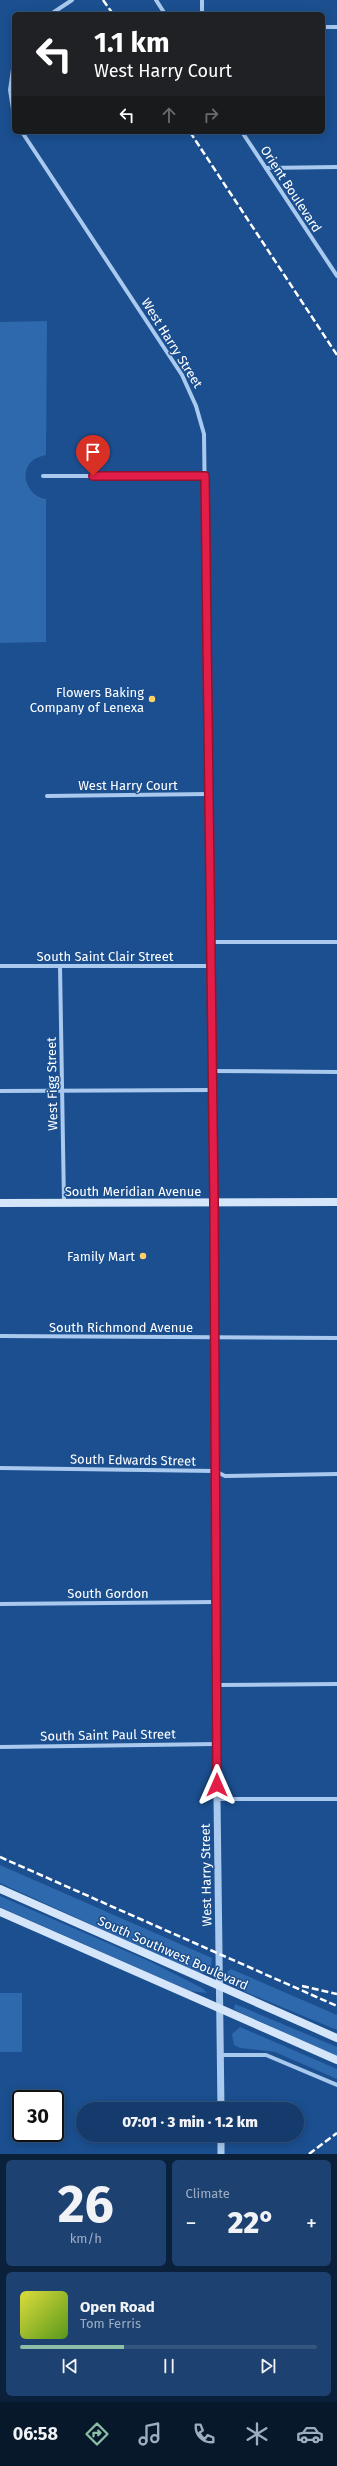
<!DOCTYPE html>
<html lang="en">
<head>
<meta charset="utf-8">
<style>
	:root { --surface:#143b6b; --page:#1d4271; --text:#f1f3f6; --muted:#9dadc1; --line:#33557e; --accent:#8abfa5 }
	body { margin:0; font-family:"Fira Sans",sans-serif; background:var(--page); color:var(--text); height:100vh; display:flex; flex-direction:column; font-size:15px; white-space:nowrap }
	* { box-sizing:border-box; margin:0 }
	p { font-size:13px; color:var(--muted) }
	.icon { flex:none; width:22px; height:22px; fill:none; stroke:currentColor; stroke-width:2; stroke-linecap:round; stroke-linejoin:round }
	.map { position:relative; height:2154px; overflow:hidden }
	.details { display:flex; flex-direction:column; gap:6px; padding:6px; background:#0b203b; flex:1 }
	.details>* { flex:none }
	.hud { position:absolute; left:12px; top:12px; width:313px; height:122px; border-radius:6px; box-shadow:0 2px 10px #0003,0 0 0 1px var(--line); background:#202124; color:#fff; overflow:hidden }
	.speed { position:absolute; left:12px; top:2090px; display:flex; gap:8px; font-size:20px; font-weight:700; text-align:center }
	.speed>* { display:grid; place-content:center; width:52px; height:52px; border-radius:50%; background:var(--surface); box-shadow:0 2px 10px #0003,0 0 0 1px var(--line); line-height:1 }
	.speed .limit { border:2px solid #111; border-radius:6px; background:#fff; color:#111 }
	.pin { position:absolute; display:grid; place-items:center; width:34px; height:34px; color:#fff; margin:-41px -17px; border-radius:50% 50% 50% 0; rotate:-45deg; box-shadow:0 0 4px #0007 }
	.pin .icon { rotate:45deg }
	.me { position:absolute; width:44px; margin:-22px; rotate:0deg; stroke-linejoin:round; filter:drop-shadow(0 0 3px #0008) }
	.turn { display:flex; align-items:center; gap:14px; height:84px; padding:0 16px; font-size:18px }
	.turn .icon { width:52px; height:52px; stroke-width:2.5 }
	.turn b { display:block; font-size:28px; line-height:34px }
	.lanes { display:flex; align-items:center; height:38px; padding:0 16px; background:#0003; justify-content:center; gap:20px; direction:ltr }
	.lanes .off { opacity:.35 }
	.big { font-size:30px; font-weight:800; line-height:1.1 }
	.details .tile { flex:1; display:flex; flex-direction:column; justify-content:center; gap:6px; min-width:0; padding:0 14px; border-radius:6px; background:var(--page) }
	.details .dial { align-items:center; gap:0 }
	.dial b { font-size:52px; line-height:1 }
	.song { display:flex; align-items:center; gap:12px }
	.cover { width:48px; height:48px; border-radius:6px; background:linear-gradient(135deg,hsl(60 70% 55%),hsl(90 70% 35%)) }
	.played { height:4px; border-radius:2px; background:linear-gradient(90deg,var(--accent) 35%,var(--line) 35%) }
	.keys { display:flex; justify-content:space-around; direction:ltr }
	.heat { display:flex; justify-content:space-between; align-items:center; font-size:22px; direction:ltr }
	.details .tiles { flex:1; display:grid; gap:6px; grid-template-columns:1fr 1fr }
	.tile:last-child { grid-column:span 2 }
	.trip { position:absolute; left:76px; top:2102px; width:228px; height:40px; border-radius:20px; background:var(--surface); box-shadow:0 2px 10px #0003,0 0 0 1px var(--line); font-weight:800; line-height:40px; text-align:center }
	.menu { display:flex; height:64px; justify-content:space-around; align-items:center; background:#08182b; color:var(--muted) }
	.menu .icon { width:28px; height:28px }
	.menu .current { color:var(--accent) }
	.menu b { font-size:18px; color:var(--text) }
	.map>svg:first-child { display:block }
	.green { fill:#2e69ad }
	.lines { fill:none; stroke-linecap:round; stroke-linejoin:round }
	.minor { stroke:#a9c9ee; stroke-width:4 }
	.tertiary { stroke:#a9c9ee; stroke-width:7 }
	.secondary { stroke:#d6e6fa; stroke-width:8 }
	.rail { stroke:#fff; stroke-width:2.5; stroke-dasharray:7 3; stroke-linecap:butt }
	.route-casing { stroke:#92132f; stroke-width:10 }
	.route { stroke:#e11d48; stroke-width:7 }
	.poi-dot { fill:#ffd166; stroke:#1b4f8f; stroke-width:1.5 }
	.labels { text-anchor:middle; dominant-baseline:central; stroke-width:3; stroke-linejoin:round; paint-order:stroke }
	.street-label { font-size:13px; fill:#fff; stroke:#1b4f8f }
	.poi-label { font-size:13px; fill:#fff; stroke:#1b4f8f; text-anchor:end }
</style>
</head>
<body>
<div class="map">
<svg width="337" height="2154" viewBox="0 0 337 2154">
	<rect width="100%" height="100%" fill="#1b4f8f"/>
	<g class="green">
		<path d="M 47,321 L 46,455 C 42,456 35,458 32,461 C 18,474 29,497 46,499 L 46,642 L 0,643 L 0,322 Z"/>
		<polygon points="0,1865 212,1958 211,1969 203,1973 198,1973 0,1883"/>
		<polygon points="0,1896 151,1962 202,1988 207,1993 190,1991 0,1907"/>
		<path d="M 231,1969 L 337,2015 L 337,2030 L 241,1990 C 234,1985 227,1982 227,1972 Z"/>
		<rect x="0" y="1993" width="22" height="59"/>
		<polygon points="235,2004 337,2047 337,2056 239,2012 234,2009"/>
		<polygon points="240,2027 337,2069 337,2079 275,2052 240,2048 234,2045 232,2034"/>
	</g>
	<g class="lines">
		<g class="minor">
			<polyline points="156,0 165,14"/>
			<polyline points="51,14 72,0"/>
			<polyline points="202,14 202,0"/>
			<polyline points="323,27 337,27"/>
			<polyline points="14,62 10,90 14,116"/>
			<polyline points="22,132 182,375 196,406 204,434 214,1203 217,1799 337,1799"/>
			<polyline points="242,132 337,276"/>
			<polyline points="266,168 337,167"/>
			<polyline points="43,476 205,476"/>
			<polyline points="47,796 209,794"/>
			<polyline points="210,942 337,942"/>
			<polyline points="0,966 210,966"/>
			<polyline points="60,966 64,1203"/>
			<polyline points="212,1071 337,1072"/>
			<polyline points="0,1091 212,1090"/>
			<polyline points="0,1336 337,1338"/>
			<polyline points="0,1468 215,1471 225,1476 337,1474"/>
			<polyline points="0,1604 216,1602"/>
			<polyline points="217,1685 337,1684"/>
			<polyline points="0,1747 217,1744"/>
			<polyline points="221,2055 266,2055 337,2085"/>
		</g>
		<g class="tertiary">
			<polyline points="217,1799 221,2109"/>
			<polyline points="221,2135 221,2154"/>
		</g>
		<g class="secondary">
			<polyline points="0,1203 337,1202"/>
			<polyline points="0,1889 337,2038"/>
			<polyline points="0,1912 337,2060"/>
		</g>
		<g class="rail">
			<polyline points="103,0 113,14"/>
			<polyline points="190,132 337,355"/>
			<polyline points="0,1857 337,2006"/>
			<polyline points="302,1986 337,1994"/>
			<polyline points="309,2154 337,2133"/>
		</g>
	</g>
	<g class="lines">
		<g class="route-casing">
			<polyline id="route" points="93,476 205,476 214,1203 217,1785"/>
		</g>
		<use href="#route" class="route"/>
	</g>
	<g class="poi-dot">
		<circle cx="152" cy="699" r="4"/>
		<circle cx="143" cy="1256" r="4"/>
	</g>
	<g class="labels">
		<g class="street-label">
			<text transform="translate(291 189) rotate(57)">Orient Boulevard</text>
			<text transform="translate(172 343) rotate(58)">West Harry Street</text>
			<text x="128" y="785">West Harry Court</text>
			<text x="105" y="956">South Saint Clair Street</text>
			<text transform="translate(52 1084) rotate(-91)">West Figg Street</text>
			<text x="133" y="1191">South Meridian Avenue</text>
			<text x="121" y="1327">South Richmond Avenue</text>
			<text transform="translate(133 1460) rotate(1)">South Edwards Street</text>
			<text x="108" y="1593">South Gordon</text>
			<text transform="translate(108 1735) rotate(-1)">South Saint Paul Street</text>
			<text transform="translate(206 1875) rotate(-91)">West Harry Street</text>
			<text transform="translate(173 1953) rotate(24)">South Southwest Boulevard</text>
		</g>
		<g class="poi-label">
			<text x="144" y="692">Flowers Baking<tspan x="144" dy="15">Company of Lenexa</tspan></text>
			<text x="135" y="1256">Family Mart</text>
		</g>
	</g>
</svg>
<div class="speed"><div class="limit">30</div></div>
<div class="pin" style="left:93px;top:476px;background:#d93025"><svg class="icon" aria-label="arrive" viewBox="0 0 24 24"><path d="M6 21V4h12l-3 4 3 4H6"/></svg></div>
<svg class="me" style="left:217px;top:1785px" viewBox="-20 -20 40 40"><path d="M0-17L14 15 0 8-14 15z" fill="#e11d48" stroke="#fff" stroke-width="4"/></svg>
<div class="trip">07:01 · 3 min · 1.2 km</div>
<div class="hud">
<div class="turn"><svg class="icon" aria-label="left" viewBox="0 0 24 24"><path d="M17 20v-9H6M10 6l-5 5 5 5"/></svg><div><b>1.1 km</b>West Harry Court</div></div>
<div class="lanes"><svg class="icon" aria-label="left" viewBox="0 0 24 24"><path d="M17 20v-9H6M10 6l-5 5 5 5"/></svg><svg class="icon off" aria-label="ahead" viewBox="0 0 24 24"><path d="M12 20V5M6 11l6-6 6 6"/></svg><svg class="icon off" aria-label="right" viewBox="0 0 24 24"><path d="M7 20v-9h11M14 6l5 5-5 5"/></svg></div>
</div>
</div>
<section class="details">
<div class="tiles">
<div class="tile dial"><b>26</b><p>km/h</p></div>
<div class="tile"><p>Climate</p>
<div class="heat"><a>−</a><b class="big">22°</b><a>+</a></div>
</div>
<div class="tile">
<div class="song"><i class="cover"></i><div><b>Open Road</b><p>Tom Ferris</p></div></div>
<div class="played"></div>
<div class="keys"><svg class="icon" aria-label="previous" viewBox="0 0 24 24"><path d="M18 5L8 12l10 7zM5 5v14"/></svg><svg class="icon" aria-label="pause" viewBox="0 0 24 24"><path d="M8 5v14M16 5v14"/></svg><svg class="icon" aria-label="next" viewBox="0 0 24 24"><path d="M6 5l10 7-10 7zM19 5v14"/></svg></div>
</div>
</div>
</section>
<nav class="menu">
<b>06:58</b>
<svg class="icon current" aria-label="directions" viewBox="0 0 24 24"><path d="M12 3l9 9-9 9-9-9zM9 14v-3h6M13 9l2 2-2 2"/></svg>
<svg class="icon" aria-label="music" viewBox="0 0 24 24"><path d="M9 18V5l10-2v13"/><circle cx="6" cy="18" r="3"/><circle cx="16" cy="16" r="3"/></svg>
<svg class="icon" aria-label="phone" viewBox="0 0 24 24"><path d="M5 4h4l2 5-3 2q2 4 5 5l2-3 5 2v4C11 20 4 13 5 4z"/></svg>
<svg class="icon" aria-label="climate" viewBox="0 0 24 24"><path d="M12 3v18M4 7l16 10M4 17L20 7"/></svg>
<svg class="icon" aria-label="car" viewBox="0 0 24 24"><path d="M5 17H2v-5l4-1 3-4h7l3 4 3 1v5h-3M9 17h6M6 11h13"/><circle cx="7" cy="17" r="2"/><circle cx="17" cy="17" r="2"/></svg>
</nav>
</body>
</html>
